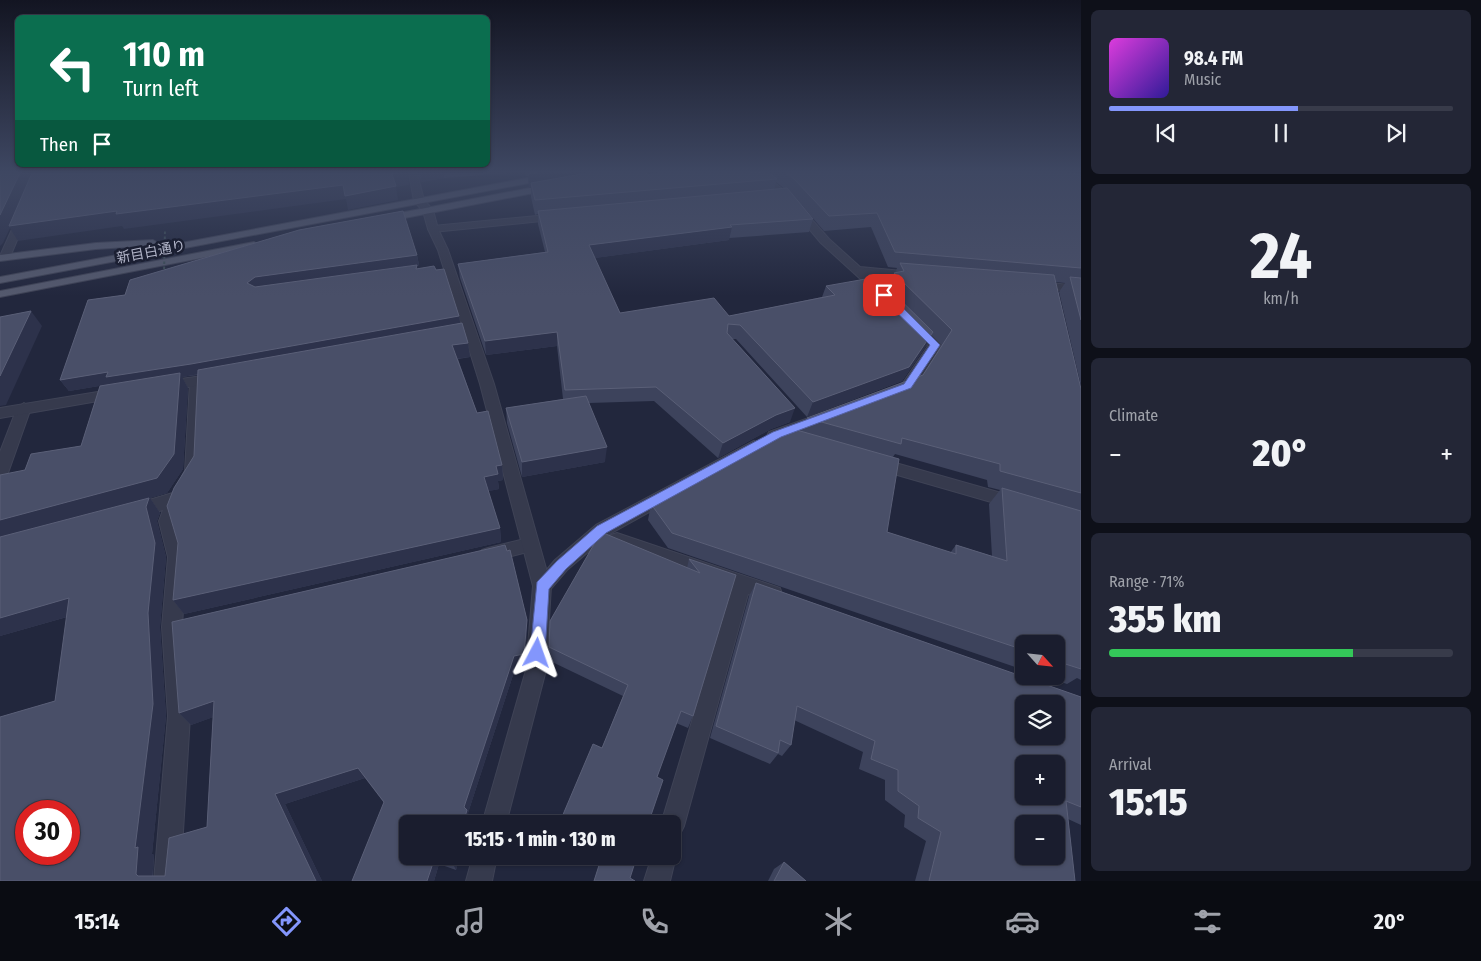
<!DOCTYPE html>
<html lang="en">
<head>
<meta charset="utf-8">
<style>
	:root { --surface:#1a1d2e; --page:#232636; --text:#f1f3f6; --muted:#9fa2aa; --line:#383b4a; --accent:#8396fc }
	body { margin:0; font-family:"Fira Sans Condensed","Noto Sans JP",sans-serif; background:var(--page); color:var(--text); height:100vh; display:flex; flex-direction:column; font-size:19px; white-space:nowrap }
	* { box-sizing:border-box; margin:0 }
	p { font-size:16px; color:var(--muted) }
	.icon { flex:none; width:28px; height:28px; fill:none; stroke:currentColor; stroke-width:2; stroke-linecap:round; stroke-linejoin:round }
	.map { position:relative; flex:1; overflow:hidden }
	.side { display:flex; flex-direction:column; gap:10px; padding:10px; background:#0e1019; width:400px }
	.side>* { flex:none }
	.banner { position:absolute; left:15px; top:15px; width:475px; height:152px; border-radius:8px; box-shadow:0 1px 4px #0004,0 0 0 1px var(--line); background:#0b6e4f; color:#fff; overflow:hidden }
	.needle { width:32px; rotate:117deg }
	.tools { position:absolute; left:1015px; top:635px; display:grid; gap:10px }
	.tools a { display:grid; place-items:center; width:50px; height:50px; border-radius:8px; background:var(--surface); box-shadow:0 1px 4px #0004,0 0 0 1px var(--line); font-size:25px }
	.speed { position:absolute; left:15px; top:800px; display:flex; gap:10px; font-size:25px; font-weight:700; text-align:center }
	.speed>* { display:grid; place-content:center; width:65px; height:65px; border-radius:50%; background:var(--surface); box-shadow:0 1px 4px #0004,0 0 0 1px var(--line); line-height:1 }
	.speed .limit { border:8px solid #d22; background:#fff; color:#111 }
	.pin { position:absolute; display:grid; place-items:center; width:42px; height:42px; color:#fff; margin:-21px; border-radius:10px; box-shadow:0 2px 8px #0006 }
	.me { position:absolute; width:55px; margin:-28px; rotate:4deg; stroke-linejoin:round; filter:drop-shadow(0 0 4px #0008) }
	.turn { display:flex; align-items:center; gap:18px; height:105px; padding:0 25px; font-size:22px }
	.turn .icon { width:65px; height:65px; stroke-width:2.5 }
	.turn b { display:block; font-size:35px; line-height:42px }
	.then { display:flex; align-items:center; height:48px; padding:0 25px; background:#0003; gap:10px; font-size:19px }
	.big { font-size:38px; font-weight:800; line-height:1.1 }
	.side .card { flex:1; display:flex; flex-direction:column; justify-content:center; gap:8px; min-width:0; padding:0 18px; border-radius:8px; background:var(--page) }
	.side .dial { align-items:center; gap:0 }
	.dial b { font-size:65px; line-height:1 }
	.song { display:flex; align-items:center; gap:15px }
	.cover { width:60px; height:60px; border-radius:8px; background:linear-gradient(135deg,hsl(300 70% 55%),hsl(250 70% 35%)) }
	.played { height:5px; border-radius:2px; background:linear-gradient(90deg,var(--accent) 55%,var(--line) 55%) }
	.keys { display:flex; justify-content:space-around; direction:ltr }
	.heat { display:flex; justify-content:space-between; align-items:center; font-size:28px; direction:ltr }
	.charge { height:8px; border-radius:4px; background:linear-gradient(90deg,#34c759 71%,var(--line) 0) }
	.trip { position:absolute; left:399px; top:815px; width:282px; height:50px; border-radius:8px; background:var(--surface); box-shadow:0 1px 4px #0004,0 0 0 1px var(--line); font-weight:800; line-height:50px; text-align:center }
	.dock { display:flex; height:80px; justify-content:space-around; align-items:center; background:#0a0c12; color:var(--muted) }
	.dock .icon { width:35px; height:35px }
	.dock .active { color:var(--accent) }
	.dock b { font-size:22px; color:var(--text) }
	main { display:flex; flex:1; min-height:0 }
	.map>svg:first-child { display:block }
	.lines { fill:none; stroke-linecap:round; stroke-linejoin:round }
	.service-casing { stroke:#3f4356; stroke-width:2 }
	.minor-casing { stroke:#3f4356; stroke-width:2 }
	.primary-casing { stroke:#3f4356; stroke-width:2 }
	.service { fill:#363a4d; fill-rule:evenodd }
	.minor { fill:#363a4d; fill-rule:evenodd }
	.primary { fill:#54596d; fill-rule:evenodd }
	.path-bridge { stroke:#3d4e56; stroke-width:2; stroke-dasharray:2.5 2.5; stroke-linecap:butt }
	.wall { fill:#3d435c; fill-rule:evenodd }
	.shaded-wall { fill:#2d324b }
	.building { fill:#494f68; stroke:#5a5f77; fill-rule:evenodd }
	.route { fill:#8396fc; stroke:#5562a4 }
	.labels { text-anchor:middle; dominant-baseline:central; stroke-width:5; stroke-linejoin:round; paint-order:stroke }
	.far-street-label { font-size:14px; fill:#b2b5c9; stroke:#1b1f32 }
</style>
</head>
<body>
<main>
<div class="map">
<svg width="1081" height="881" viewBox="0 0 1081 881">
	<rect width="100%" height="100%" fill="#22273d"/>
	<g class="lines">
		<g class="service-casing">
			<g id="service">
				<polygon points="752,173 761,173 789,194 829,239 860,267 913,272 919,275 913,278 868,274 887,292 885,294 877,294 821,243 783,198"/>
				<polygon points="558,214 561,215 561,219 433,232 428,229 433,226"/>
				<polygon points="1038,282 1081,286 1081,292 1034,287 1034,283"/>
				<path d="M 916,322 L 920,323 L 941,345 C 931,360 915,399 893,393 L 891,390 L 903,383 L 928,346 L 910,326 Z"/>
				<polygon points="197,377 204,381 201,471 196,480 190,482 184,480 182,476 185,471 190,381"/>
				<polygon points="24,403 31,408 8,473 6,477 0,479 0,452 17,408"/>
				<polygon points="823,413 828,414 830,418 828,422 774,441 769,440 767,436 769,432"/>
				<polygon points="754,441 759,443 762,447 759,451 608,535 567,570 548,592 542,594 536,592 533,586 555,560 596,525"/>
				<polygon points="878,458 1012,496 1018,497 1020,502 1018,507 1012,508 873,468 870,464 873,460"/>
				<polygon points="176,492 182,493 184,498 175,521 186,557 182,627 190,716 180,881 154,881 168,716 162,627 168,557 159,521 163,510 135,518 129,516 127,511 129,506"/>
				<polygon points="617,533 780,588 782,594 780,600 773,602 748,594 684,826 680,834 672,838 672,824 661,824 732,588 611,545 608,540 611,535"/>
				<polygon points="529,538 535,540 538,545 535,550 488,562 482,560 479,555 482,550 488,548"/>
				<polygon points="672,847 676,856 670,881 644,881 652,856 672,856"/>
			</g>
		</g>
		<g class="minor-casing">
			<g id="minor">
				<polygon points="409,173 417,173 424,200 433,210 438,229 448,250 494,384 551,586 546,670 506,824 482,824 526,670 533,586 480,384 438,250 428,229 423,211 414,201"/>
				<polygon points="19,214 27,216 10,257 9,259 1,259 0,256"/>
				<polygon points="217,374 222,375 224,378 222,381 166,391 159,386 166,381"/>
				<polygon points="116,389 121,391 123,394 121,397 0,418 0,408"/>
				<polygon points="473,856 497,856 492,881 466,881"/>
			</g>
		</g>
		<g class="primary-casing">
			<g id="primary">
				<polygon points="554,173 570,173 566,176 0,283 0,277"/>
				<polygon points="551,184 554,185 554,189 384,222 379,219 384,216"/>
				<polygon points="153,240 158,243 157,245 96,249 0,261 0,255 96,243"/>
				<polygon points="254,242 259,245 258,247 0,297 0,291"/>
			</g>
		</g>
		<use href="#service" class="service"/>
		<use href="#minor" class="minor"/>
		<use href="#primary" class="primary"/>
		<polyline class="path-bridge" points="164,274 165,230"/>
	</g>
	<g class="wall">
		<polygon points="418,173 509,173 444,178 421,182"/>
		<path d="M 525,173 L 646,173 L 648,175 L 659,173 L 1081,173 L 1081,386 L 1059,292 L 1065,283 L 1055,282 L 1081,389 L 1081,680 L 1077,678 L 1067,684 L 1043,676 L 1056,676 L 1056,644 L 1024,644 L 1024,670 L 668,548 L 648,520 L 651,504 L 734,460 L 737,453 L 801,431 L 807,418 L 923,375 L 942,345 L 932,335 L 926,346 L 902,381 L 807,417 L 736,339 L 732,339 L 790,422 L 771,429 L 718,458 L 654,401 L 589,403 L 605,462 L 522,477 L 507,423 L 506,408 L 563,399 L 557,346 L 486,355 L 460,278 L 458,264 L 545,252 L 538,224 L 538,214 L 535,215 L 531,197 L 531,188 L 529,188 L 528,176 L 526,176 ZM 776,182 L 785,189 L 774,190 ZM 800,203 L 824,231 L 871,227 L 888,267 L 897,268 L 895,273 L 894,273 L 887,287 L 826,286 L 822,297 L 729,316 L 620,313 L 594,258 L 729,240 L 729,238 L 809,232 L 813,219 ZM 895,454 L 987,480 L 988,487 L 1000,490 L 989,504 L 992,556 L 956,545 L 950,553 L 887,532 L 893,457 Z"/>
		<path d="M 403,211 L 417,255 L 419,265 L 417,266 L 417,269 L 434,266 L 436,270 L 444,269 L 459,316 L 460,324 L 462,323 L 468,343 L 470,357 L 458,359 L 477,413 L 488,411 L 502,465 L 503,480 L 498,481 L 499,489 L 488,491 L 500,528 L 501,542 L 184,614 L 173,600 L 178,543 L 167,506 L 174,488 L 194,456 L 198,375 L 182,377 L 188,388 L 183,469 L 167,493 L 150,498 L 160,513 L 157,521 L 166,557 L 160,627 L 166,716 L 152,854 L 154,855 L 153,876 L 165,876 L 169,838 L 207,827 L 213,717 L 191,725 L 179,713 L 172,622 L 505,545 L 507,551 L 510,550 L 527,620 L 527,633 L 524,667 L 515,669 L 468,813 L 470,819 L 469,824 L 408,824 L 408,856 L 460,856 L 456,870 L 439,864 L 434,881 L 352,881 L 384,803 L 365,778 L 285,804 L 322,881 L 0,881 L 0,717 L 55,701 L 67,617 L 0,636 L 0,475 L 25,470 L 31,454 L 81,446 L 100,386 L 111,384 L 69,391 L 60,380 L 88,300 L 125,295 L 130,280 L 299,230 ZM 26,811 L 69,811 L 69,854 L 26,854 Z"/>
		<polygon points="689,559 736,575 693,716 688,728 676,723 657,777 602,748 623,696 548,660 549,647 687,568"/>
		<polygon points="756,583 1081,697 1081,825 1068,819 1075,881 915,881 926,841 904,827 905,815 885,800 885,780 859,769 863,752 794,720 791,745 782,756 778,754 770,764 710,738 749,596"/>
		<polygon points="586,856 637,856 600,864"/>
		<polygon points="784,862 806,881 768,881 774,869"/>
	</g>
	<g class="shaded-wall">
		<polygon points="20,173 34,173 117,211 397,173 408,173 409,185 396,187 398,200 348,210 346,199 124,229 122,226 18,241 10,228 3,243 0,246 0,215"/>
		<polygon points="420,173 444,173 444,178 421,182"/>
		<polygon points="528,173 610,173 531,183 531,188 529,188"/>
		<polygon points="732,227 729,240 588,259 589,245"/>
		<polygon points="417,255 419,265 417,266 418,275 251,294 247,283 255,277"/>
		<polygon points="31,311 42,326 6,405 0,406 0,376"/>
		<polygon points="459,316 461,328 182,377 188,388 183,469 167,493 150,498 160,513 157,521 166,557 160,627 166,716 152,854 154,855 152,881 138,876 136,874 135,848 148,613 0,538 0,520 157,478 111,384 69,391 60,380"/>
		<polygon points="557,332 557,346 486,355 485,341"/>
		<polygon points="933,332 926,346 902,381 807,417 813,402"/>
		<polygon points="468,343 470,357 454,359 452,345"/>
		<polygon points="795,408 790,422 771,429 718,458 723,443 776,415"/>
		<polygon points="607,447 605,462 522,477 522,462"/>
		<polygon points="502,465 503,480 498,481 499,489 485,492 484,477 496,466"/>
		<polygon points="500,528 501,542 184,614 173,600"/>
		<polygon points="69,598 84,612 0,636 0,618"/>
		<polygon points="527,620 527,633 524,667 515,669 468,813 470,819 469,824 463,824 464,807 514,656"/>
		<polygon points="214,701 225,713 191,725 179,713"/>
		<polygon points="358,768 365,778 285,804 322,881 316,881 275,794"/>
		<polygon points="454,856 460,856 456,870 452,862"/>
		<polygon points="435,857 439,864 434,881 427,881"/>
	</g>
	<g class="building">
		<polygon points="0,173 20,173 0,215"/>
		<polygon points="32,173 397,173 392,174 396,186 345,196 343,185 116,214 117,211 9,226"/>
		<polygon points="528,173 538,173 528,174"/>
		<polygon points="587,173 646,173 648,175 659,173 770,173 777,179 535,200 531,183"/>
		<polygon points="786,173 1066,173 1081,174 1081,268 895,252 877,213 829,216 794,179"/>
		<polygon points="787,188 813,219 730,225 732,227 589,245 620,313 714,298 729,316 835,295 826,286 877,277 933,332 909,367 813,402 740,325 728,324 727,333 795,408 776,415 723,443 656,387 565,390 557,332 485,341 458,264 548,252 538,211"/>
		<polygon points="403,211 417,255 255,277 247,283 255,287 417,265 416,269 434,266 436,270 444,269 459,316 191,364 106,377 108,372 60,380 88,300 125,295 130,280 299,230"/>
		<polygon points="900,263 1054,275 1081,389 1081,493 1000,471 1000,464 902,438 901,444 807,418 923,375 952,330 894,273 904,271"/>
		<polygon points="1070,277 1081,278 1081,320"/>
		<polygon points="31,311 0,376 0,317"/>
		<polygon points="462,323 468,343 452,345 477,413 488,411 502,465 496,466 498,474 484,477 500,528 173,600 178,543 167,506 174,488 194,456 198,370"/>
		<polygon points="180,373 174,454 157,478 0,520 0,475 25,470 31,454 81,446 100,386"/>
		<polygon points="586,396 607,447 522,462 506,408"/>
		<polygon points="786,427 899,459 887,532 956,554 956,545 1007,561 1002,488 1081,511 1081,669 1056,661 1056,644 1024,644 1024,650 672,533 651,504 741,457 737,453"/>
		<path d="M 149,498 L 146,507 L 155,543 L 148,613 L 153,704 L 135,848 L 138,847 L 136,874 L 138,876 L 165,876 L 169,838 L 207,827 L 214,701 L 179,713 L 172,622 L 505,545 L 507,551 L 510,550 L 527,620 L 524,654 L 514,656 L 464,807 L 467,810 L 463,824 L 408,824 L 408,856 L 454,856 L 452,862 L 435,857 L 427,881 L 352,881 L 384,802 L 358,768 L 275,794 L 316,881 L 0,881 L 0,717 L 55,701 L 69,598 L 0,618 L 0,537 ZM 26,811 L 69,811 L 69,854 L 26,854 Z"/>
		<polygon points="601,532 700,573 689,559 736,575 693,716 681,711 657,777 663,780 648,824 559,824 593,744 602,748 628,685 549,647 550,621"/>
		<path d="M 756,583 L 1081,697 L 1081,807 L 1066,801 L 1075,881 L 929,881 L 941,832 L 918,818 L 919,806 L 898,791 L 898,770 L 871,759 L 875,741 L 797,706 L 791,745 L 780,740 L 778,753 L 716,726 ZM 1024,704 L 1056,704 L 1056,736 L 1024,736 ZM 1024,764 L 1056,764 L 1056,796 L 1024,796 ZM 1024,824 L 1056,824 L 1056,856 L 1024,856 Z"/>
		<polygon points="602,856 637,856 630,878 635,881 594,881"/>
		<polygon points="784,862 806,881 774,881"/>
	</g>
	<linearGradient id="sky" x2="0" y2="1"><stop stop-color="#131522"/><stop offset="0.58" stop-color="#3e4762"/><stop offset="1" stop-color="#3e4762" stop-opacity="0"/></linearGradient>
	<rect width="1081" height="296" fill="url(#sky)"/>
	<polygon class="route" points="881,293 888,293 940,345 911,388 781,437 606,533 566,569 549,589 545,653 543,658 537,660 532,658 530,653 537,582 557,561 597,526 773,432 904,384 930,345 881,297"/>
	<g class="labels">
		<g class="far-street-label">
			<text transform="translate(151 252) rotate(-11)">新目白通り</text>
		</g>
	</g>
</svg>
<div class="tools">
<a><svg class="needle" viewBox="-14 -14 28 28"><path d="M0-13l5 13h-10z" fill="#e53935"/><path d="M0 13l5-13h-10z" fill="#9fa2aa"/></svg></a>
<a><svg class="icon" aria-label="layers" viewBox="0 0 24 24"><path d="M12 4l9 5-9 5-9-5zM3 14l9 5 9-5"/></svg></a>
<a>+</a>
<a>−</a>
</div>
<div class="speed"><div class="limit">30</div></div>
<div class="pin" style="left:884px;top:295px;background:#d93025"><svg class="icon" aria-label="arrive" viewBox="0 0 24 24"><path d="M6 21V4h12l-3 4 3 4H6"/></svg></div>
<svg class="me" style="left:537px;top:653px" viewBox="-20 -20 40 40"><path d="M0-17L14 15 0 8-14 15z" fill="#8396fc" stroke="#fff" stroke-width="4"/></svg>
<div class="trip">15:15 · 1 min · 130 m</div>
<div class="banner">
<div class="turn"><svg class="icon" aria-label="left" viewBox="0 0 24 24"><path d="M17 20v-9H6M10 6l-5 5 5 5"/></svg><div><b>110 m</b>Turn left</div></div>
<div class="then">Then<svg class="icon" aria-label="arrive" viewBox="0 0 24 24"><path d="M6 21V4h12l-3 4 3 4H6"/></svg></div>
</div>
</div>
<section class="side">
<div class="card">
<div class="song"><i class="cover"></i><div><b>98.4 FM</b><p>Music</p></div></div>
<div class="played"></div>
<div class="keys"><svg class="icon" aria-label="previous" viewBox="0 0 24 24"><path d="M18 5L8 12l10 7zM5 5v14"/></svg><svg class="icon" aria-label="pause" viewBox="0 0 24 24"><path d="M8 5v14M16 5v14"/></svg><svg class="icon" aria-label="next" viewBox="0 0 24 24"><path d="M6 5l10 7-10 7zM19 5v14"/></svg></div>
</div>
<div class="card dial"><b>24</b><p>km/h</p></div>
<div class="card"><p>Climate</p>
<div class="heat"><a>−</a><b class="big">20°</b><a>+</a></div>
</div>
<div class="card"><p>Range · 71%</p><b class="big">355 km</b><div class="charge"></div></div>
<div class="card"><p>Arrival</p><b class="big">15:15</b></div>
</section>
</main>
<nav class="dock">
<b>15:14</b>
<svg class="icon active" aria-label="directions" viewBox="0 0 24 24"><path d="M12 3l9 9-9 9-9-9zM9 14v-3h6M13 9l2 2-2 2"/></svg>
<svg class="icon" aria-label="music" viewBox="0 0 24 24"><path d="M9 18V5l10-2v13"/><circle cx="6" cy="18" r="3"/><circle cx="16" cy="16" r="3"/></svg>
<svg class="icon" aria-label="phone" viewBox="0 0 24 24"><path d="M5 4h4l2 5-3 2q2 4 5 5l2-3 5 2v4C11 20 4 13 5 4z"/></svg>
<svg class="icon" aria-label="climate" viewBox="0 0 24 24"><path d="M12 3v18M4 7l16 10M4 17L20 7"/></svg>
<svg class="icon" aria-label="car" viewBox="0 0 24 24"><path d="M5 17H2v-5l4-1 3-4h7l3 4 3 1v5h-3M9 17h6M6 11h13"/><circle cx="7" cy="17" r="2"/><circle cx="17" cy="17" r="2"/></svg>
<svg class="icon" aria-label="filters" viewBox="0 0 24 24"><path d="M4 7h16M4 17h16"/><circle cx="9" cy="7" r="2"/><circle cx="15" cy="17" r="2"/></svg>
<b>20°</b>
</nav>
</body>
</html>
